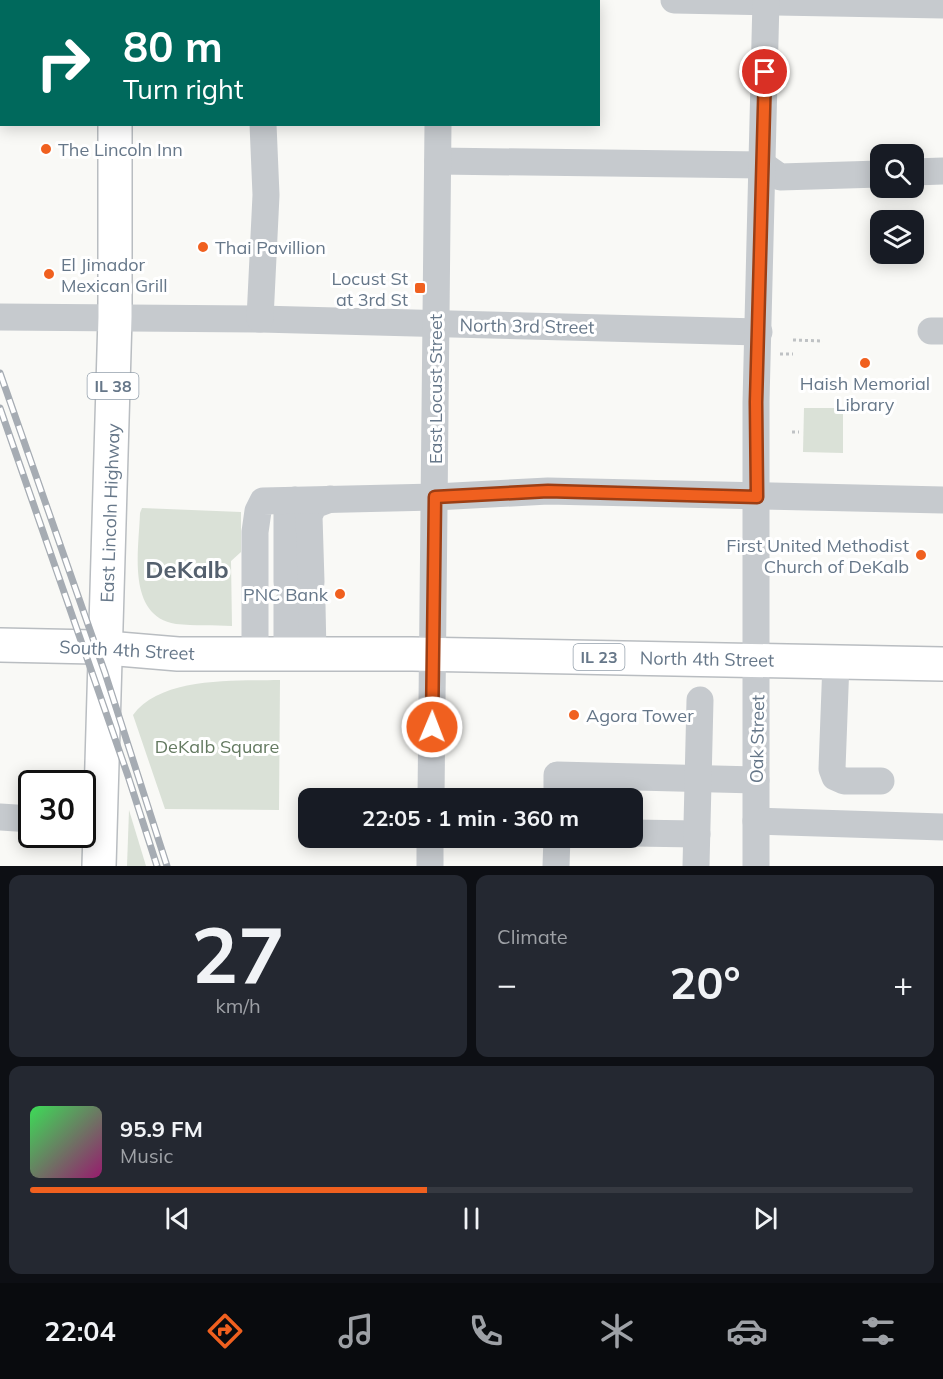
<!DOCTYPE html>
<html lang="en">
<head>
<meta charset="utf-8">
<style>
	:root { --surface:#171b24; --page:#242831; --text:#f1f3f6; --muted:#9ea1a6; --line:#363941; --accent:#f0601f }
	body { margin:0; font-family:Mulish,sans-serif; background:var(--page); color:var(--text); height:100vh; display:flex; flex-direction:column; font-size:22px; white-space:nowrap }
	* { box-sizing:border-box; margin:0 }
	p { font-size:20px; color:var(--muted) }
	.icon { flex:none; width:33px; height:33px; fill:none; stroke:currentColor; stroke-width:2; stroke-linecap:round; stroke-linejoin:round }
	.map { position:relative; height:866px; overflow:hidden }
	.side { display:flex; flex-direction:column; gap:9px; padding:9px; background:#0d0f14; flex:1 }
	.side>* { flex:none }
	.top-card { position:absolute; left:0px; top:0px; width:600px; height:126px; box-shadow:0 3px 15px #0003; background:#00695c; color:#fff; overflow:hidden }
	.tools { position:absolute; left:870px; top:144px; display:grid; gap:12px }
	.tools a { display:grid; place-items:center; width:54px; height:54px; border-radius:12px; background:var(--surface); box-shadow:0 3px 15px #0003; font-size:30px }
	.speed { position:absolute; left:18px; top:770px; display:flex; gap:12px; font-size:30px; font-weight:700; text-align:center }
	.speed>* { display:grid; place-content:center; width:78px; height:78px; border-radius:50%; background:var(--surface); box-shadow:0 3px 15px #0003; line-height:1 }
	.speed .limit { border:3px solid #111; border-radius:9px; background:#fff; color:#111 }
	.pin { position:absolute; display:grid; place-items:center; width:51px; height:51px; color:#fff; margin:-26px; border:3px solid #fff; border-radius:50%; box-shadow:0 2px 6px #0007 }
	.me { position:absolute; width:66px; margin:-33px; rotate:1deg; stroke-linejoin:round; filter:drop-shadow(0 0 4px #0008) }
	.turn { display:flex; align-items:center; gap:21px; height:126px; padding:0 24px; font-size:27px }
	.turn .icon { width:78px; height:78px; stroke-width:2.5 }
	.turn b { display:block; font-size:42px; line-height:51px }
	.big { font-size:45px; font-weight:700; line-height:1.1 }
	.side .widget { flex:1; display:flex; flex-direction:column; justify-content:center; gap:9px; min-width:0; padding:0 21px; border-radius:12px; background:var(--page) }
	.side .dial { align-items:center; gap:0 }
	.dial b { font-size:78px; line-height:1 }
	.song { display:flex; align-items:center; gap:18px }
	.cover { width:72px; height:72px; border-radius:9px; background:linear-gradient(135deg,hsl(130 70% 55%),hsl(320 70% 35%)) }
	.played { height:6px; border-radius:3px; background:linear-gradient(90deg,var(--accent) 45%,var(--line) 45%) }
	.keys { display:flex; justify-content:space-around; direction:ltr }
	.heat { display:flex; justify-content:space-between; align-items:center; font-size:33px; direction:ltr }
	.side .tiles { flex:1; display:grid; gap:9px; grid-template-columns:1fr 1fr }
	.widget:last-child { grid-column:span 2 }
	.trip { position:absolute; left:298px; top:788px; width:345px; height:60px; border-radius:12px; background:var(--surface); box-shadow:0 3px 15px #0003; font-weight:700; line-height:60px; text-align:center }
	.menu { display:flex; height:96px; justify-content:space-around; align-items:center; background:#090b0e; color:var(--muted) }
	.menu .icon { width:42px; height:42px }
	.menu .current { color:var(--accent) }
	.menu b { font-size:27px; color:var(--text) }
	.map>svg:first-child { display:block }
	.green { fill:#dae1d7 }
	.lines { fill:none; stroke-linecap:round; stroke-linejoin:round }
	.major-casing { stroke:#b9bdc1; stroke-width:36 }
	.path { stroke:#bfc2c4; stroke-width:3; stroke-dasharray:3 3; stroke-linecap:butt }
	.minor { stroke:#c6cace; stroke-width:27 }
	.major { stroke:#fff; stroke-width:33 }
	.rail-casing { stroke:#a6acb3; stroke-width:7 }
	.rail { stroke:#fff; stroke-width:4.5; stroke-dasharray:14; stroke-linecap:butt }
	.route-casing { stroke:#9c3e14; stroke-width:15 }
	.route { stroke:#f0601f; stroke-width:10 }
	.poi-dot { fill:#f0601f; stroke:#fff; stroke-width:2 }
	.labels { text-anchor:middle; dominant-baseline:central; stroke-width:6; stroke-linejoin:round; paint-order:stroke }
	.shield { fill:#fff; stroke:#94a0ac; stroke-width:1.5 }
	.shield-label { font-size:16px; font-weight:bold; fill:#667789 }
	.poi-label { font-size:18px; fill:#667789; stroke:#fff; text-anchor:start }
	.street-label { font-size:18px; fill:#667789; stroke:#fff }
	.park-label { font-size:18px; fill:#647a61; stroke:#fff }
	.district-label { font-size:24px; font-weight:bold; fill:#54606e; stroke:#fff }
</style>
</head>
<body>
<div class="map">
<svg width="943" height="866" viewBox="0 0 943 866">
	<rect width="100%" height="100%" fill="#f9f9f6"/>
	<g class="green">
		<polygon points="804,408 843,408 843,453 803,452"/>
		<path d="M 142,508 L 241,512 L 241,552 L 231,561 L 232,626 C 214,625 194,626 176,624 C 126,616 139,549 140,513 Z"/>
		<path d="M 280,680 L 279,810 L 165,809 L 133,715 C 161,676 237,681 280,680 Z"/>
		<polygon points="129,810 146,866 127,866"/>
	</g>
	<g class="lines">
		<g class="major-casing">
			<g id="major">
				<polyline points="115,0 115,2"/>
				<polyline points="0,645 95,647 178,654 412,654 943,664"/>
				<polyline points="99,866 115,317 115,124"/>
			</g>
		</g>
		<g class="path">
			<polyline points="793,340 823,341"/>
			<polyline points="780,354 793,354"/>
			<polyline points="792,432 799,432"/>
		</g>
		<g class="minor">
			<polyline points="674,0 943,5"/>
			<polyline points="263,2 263,0"/>
			<polyline points="443,2 443,0"/>
			<polyline points="438,161 763,165 780,177 880,174"/>
			<polyline points="914,172 943,171"/>
			<polyline points="0,317 260,319 759,332"/>
			<polyline points="260,319 266,195 263,124"/>
			<polyline points="931,331 943,331"/>
			<polyline points="287,582 287,511 295,500"/>
			<polyline points="311,582 309,516 314,505 330,499"/>
			<polyline points="287,604 287,654"/>
			<polyline points="312,605 313,654"/>
			<polyline points="255,654 255,532 258,511 263,501 435,497 548,491 943,500"/>
			<polyline points="836,662 832,769 835,777 844,781 881,781"/>
			<polyline points="431,798 438,124"/>
			<polyline points="557,798 557,775 756,780"/>
			<polyline points="0,817 32,819"/>
			<polyline points="756,821 943,827"/>
			<polyline points="633,833 697,834"/>
			<polyline points="430,866 430,837"/>
			<polyline points="556,866 557,837"/>
			<polyline points="696,866 700,700"/>
			<polyline points="756,866 756,402 766,0"/>
		</g>
		<use href="#major" class="major"/>
		<g class="rail-casing">
			<g id="rail">
				<polyline points="0,373 105,673 167,866"/>
				<polyline points="0,408 128,776 157,866"/>
			</g>
		</g>
		<use href="#rail" class="rail"/>
	</g>
	<g class="lines">
		<g class="route-casing">
			<polyline id="route" points="432,727 435,497 548,491 757,497 756,402 765,72"/>
		</g>
		<use href="#route" class="route"/>
	</g>
	<g class="poi-dot">
		<circle cx="46" cy="149" r="6"/>
		<circle cx="203" cy="247" r="6"/>
		<circle cx="49" cy="274" r="6"/>
		<rect x="414" y="282" width="12" height="12" rx="3"/>
		<circle cx="865" cy="363" r="6"/>
		<circle cx="921" cy="555" r="6"/>
		<circle cx="340" cy="594" r="6"/>
		<circle cx="574" cy="715" r="6"/>
	</g>
	<g class="labels">
		<g class="shield">
			<rect x="87.5" y="373" width="51" height="26" rx="4.5"/>
			<rect x="573.5" y="644" width="51" height="26" rx="4.5"/>
		</g>
		<g class="shield-label">
			<text x="113" y="386">IL 38</text>
			<text x="599" y="657">IL 23</text>
		</g>
		<g class="poi-label">
			<text x="58" y="149">The Lincoln Inn</text>
			<text x="215" y="247">Thai Pavillion</text>
			<text x="61" y="264">El Jimador<tspan x="61" dy="21">Mexican Grill</tspan></text>
			<text x="408" y="278" text-anchor="end">Locust St<tspan x="408" dy="21">at 3rd St</tspan></text>
			<text x="865" y="383" text-anchor="middle">Haish Memorial<tspan x="865" dy="21">Library</tspan></text>
			<text x="909" y="545" text-anchor="end">First United Methodist<tspan x="909" dy="21">Church of DeKalb</tspan></text>
			<text x="328" y="594" text-anchor="end">PNC Bank</text>
			<text x="586" y="715">Agora Tower</text>
		</g>
		<g class="street-label">
			<text transform="translate(527 326) rotate(1)">North 3rd Street</text>
			<text transform="translate(435 389) rotate(-90)">East Locust Street</text>
			<text transform="translate(110 513) rotate(-88)">East Lincoln Highway</text>
			<text transform="translate(127 650) rotate(3)">South 4th Street</text>
			<text transform="translate(707 659) rotate(1)">North 4th Street</text>
			<text transform="translate(757 739) rotate(-89)">Oak Street</text>
		</g>
		<g class="park-label">
			<text x="217" y="746">DeKalb Square</text>
		</g>
		<g class="district-label">
			<text x="187" y="569">DeKalb</text>
		</g>
	</g>
</svg>
<div class="tools">
<a><svg class="icon" aria-label="search" viewBox="0 0 24 24"><circle cx="10" cy="10" r="6"/><path d="M15 15l6 6"/></svg></a>
<a><svg class="icon" aria-label="layers" viewBox="0 0 24 24"><path d="M12 4l9 5-9 5-9-5zM3 14l9 5 9-5"/></svg></a>
</div>
<div class="speed"><div class="limit">30</div></div>
<div class="pin" style="left:765px;top:72px;background:#d93025"><svg class="icon" aria-label="arrive" viewBox="0 0 24 24"><path d="M6 21V4h12l-3 4 3 4H6"/></svg></div>
<svg class="me" style="left:432px;top:727px" viewBox="-20 -20 40 40"><circle r="17" fill="#f0601f" stroke="#fff" stroke-width="3"/><path d="M0-11L8 9 0 5-8 9z" fill="#fff"/></svg>
<div class="trip">22:05 · 1 min · 360 m</div>
<div class="top-card">
<div class="turn"><svg class="icon" aria-label="right" viewBox="0 0 24 24"><path d="M7 20v-9h11M14 6l5 5-5 5"/></svg><div><b>80 m</b>Turn right</div></div>
</div>
</div>
<section class="side">
<div class="tiles">
<div class="widget dial"><b>27</b><p>km/h</p></div>
<div class="widget"><p>Climate</p>
<div class="heat"><a>−</a><b class="big">20°</b><a>+</a></div>
</div>
<div class="widget">
<div class="song"><i class="cover"></i><div><b>95.9 FM</b><p>Music</p></div></div>
<div class="played"></div>
<div class="keys"><svg class="icon" aria-label="previous" viewBox="0 0 24 24"><path d="M18 5L8 12l10 7zM5 5v14"/></svg><svg class="icon" aria-label="pause" viewBox="0 0 24 24"><path d="M8 5v14M16 5v14"/></svg><svg class="icon" aria-label="next" viewBox="0 0 24 24"><path d="M6 5l10 7-10 7zM19 5v14"/></svg></div>
</div>
</div>
</section>
<nav class="menu">
<b>22:04</b>
<svg class="icon current" aria-label="directions" viewBox="0 0 24 24"><path d="M12 3l9 9-9 9-9-9zM9 14v-3h6M13 9l2 2-2 2"/></svg>
<svg class="icon" aria-label="music" viewBox="0 0 24 24"><path d="M9 18V5l10-2v13"/><circle cx="6" cy="18" r="3"/><circle cx="16" cy="16" r="3"/></svg>
<svg class="icon" aria-label="phone" viewBox="0 0 24 24"><path d="M5 4h4l2 5-3 2q2 4 5 5l2-3 5 2v4C11 20 4 13 5 4z"/></svg>
<svg class="icon" aria-label="climate" viewBox="0 0 24 24"><path d="M12 3v18M4 7l16 10M4 17L20 7"/></svg>
<svg class="icon" aria-label="car" viewBox="0 0 24 24"><path d="M5 17H2v-5l4-1 3-4h7l3 4 3 1v5h-3M9 17h6M6 11h13"/><circle cx="7" cy="17" r="2"/><circle cx="17" cy="17" r="2"/></svg>
<svg class="icon" aria-label="filters" viewBox="0 0 24 24"><path d="M4 7h16M4 17h16"/><circle cx="9" cy="7" r="2"/><circle cx="15" cy="17" r="2"/></svg>
</nav>
</body>
</html>
